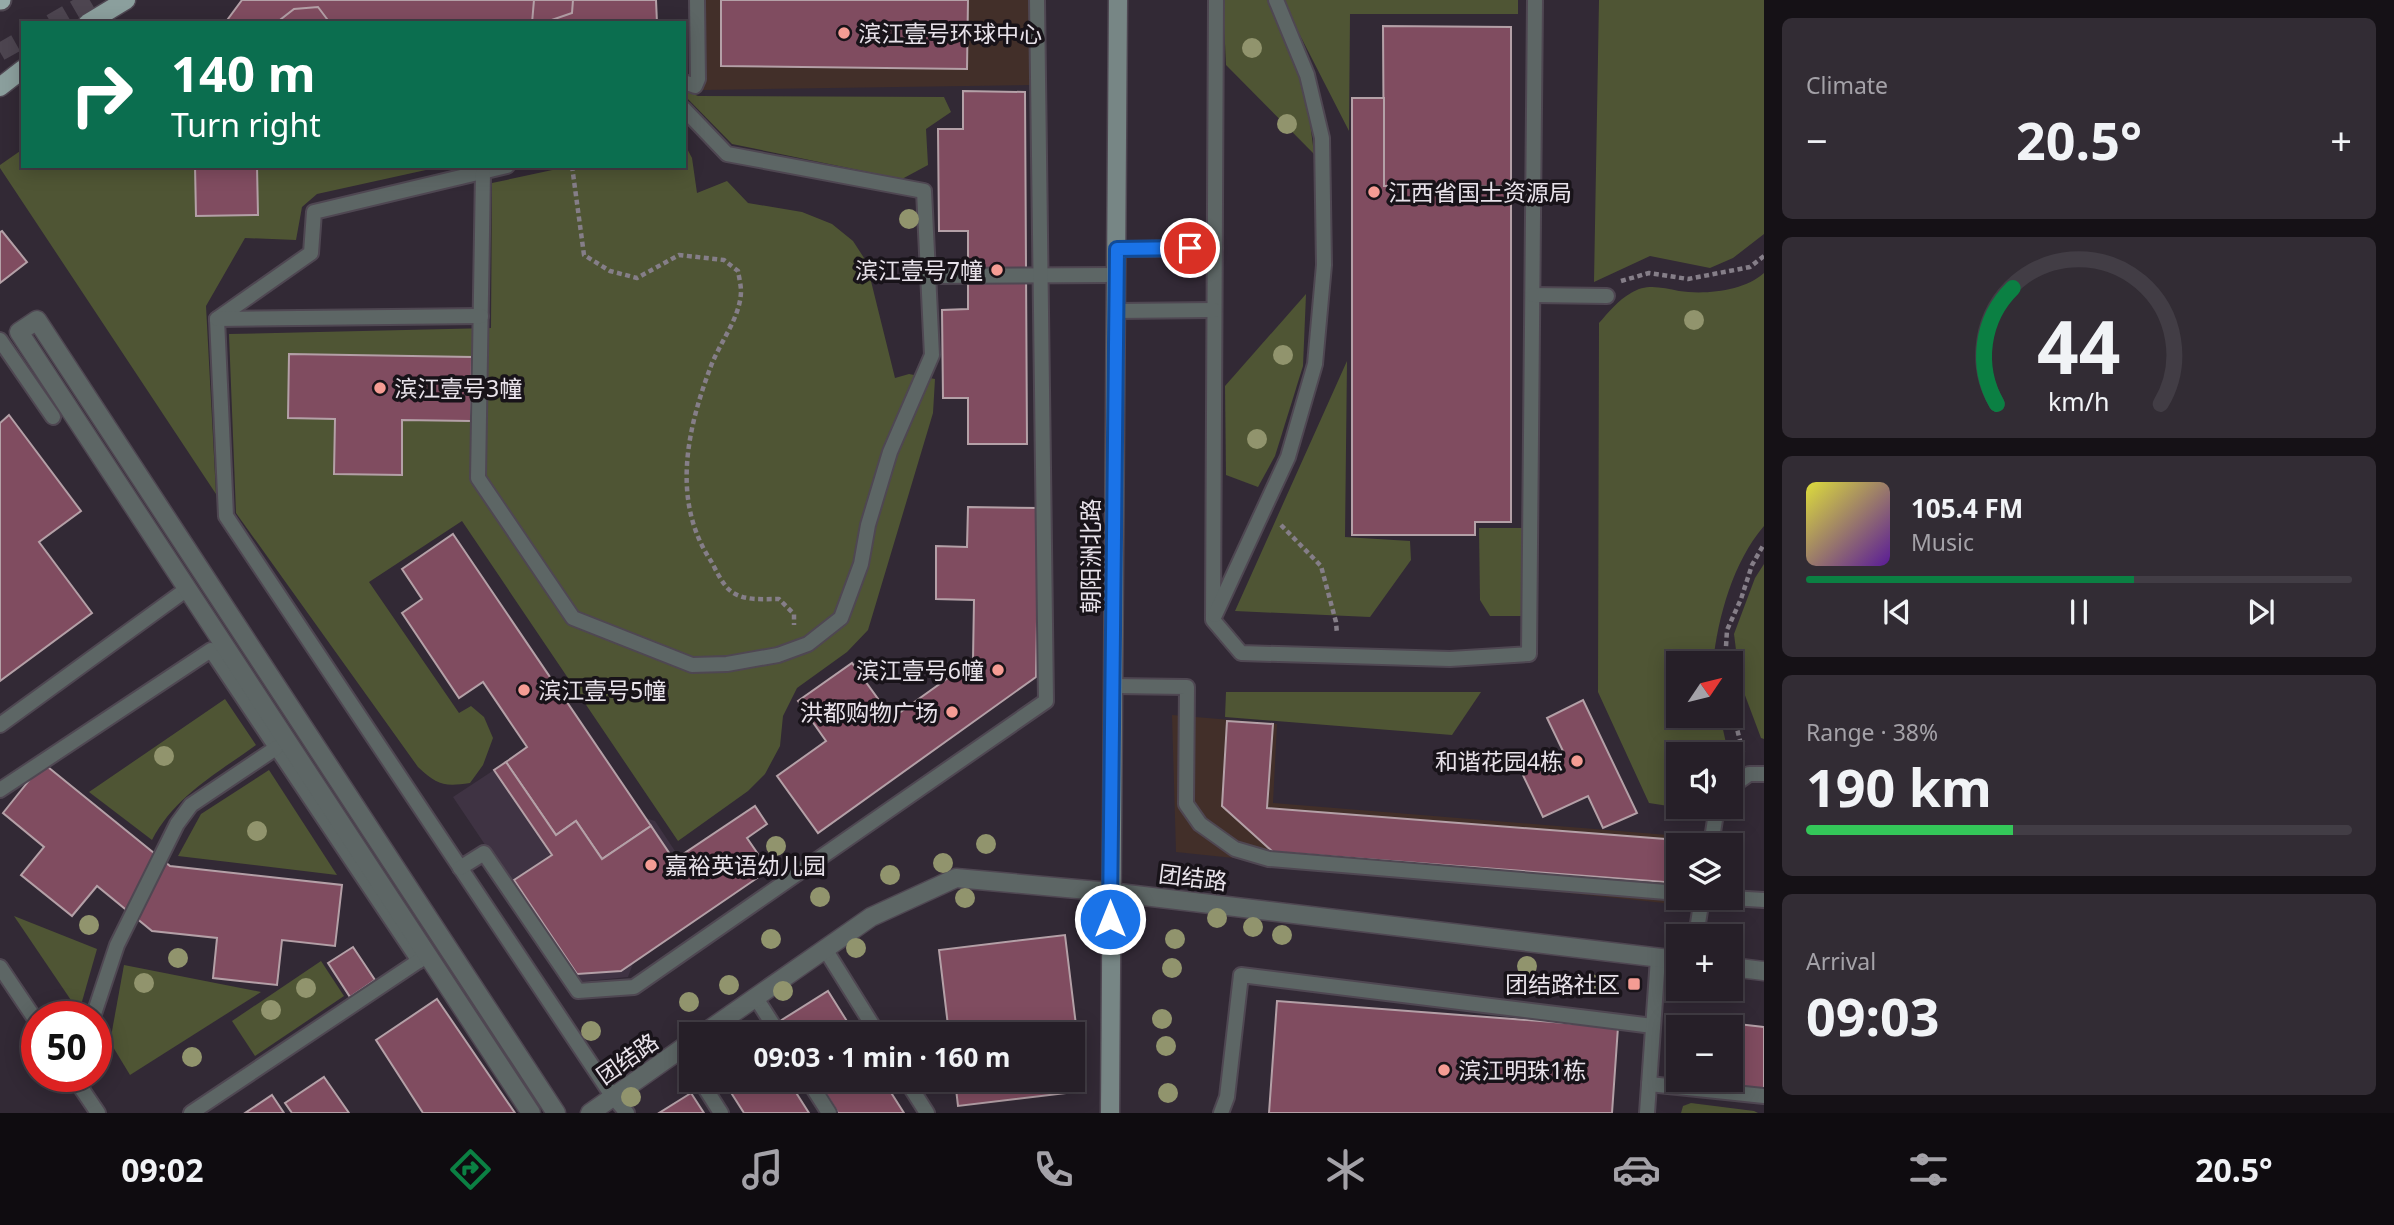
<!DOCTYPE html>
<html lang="en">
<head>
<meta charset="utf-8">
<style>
	:root { --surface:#261f28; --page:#322c34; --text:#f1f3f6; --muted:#a4a2a8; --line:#423d45; --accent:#0b8043 }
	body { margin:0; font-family:"Noto Sans","Noto Sans SC",sans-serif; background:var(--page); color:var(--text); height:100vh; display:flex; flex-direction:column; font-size:26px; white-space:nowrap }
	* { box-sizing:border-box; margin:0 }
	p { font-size:23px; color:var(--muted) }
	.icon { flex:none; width:38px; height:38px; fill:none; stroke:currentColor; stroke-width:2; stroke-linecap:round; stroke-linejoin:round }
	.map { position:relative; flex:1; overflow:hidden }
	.side { display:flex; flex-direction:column; gap:18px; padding:18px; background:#151116; width:630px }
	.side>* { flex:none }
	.banner { position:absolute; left:21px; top:21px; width:665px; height:147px; border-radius:0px; box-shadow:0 4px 18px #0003,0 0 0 2px var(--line); background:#0b6e4f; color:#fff; overflow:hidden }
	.needle { width:46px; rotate:55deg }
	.controls { position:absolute; left:1666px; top:651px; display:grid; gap:14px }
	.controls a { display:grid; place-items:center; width:77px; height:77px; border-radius:0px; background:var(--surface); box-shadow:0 4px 18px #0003,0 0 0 2px var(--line); font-size:35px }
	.speed { position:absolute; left:21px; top:1001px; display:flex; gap:14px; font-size:35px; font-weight:700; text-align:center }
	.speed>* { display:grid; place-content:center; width:91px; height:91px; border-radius:50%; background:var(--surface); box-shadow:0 4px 18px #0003,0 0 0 2px var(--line); line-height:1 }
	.speed .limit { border:10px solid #d22; background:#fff; color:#111 }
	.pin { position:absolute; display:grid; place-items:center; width:60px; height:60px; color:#fff; margin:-30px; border:4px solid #fff; border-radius:50%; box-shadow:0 2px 7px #0007 }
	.me { position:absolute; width:77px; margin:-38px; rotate:0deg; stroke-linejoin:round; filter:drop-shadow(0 0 5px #0008) }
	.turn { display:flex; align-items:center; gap:24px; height:147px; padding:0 35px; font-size:32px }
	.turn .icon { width:91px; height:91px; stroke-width:2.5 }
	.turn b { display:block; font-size:49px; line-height:60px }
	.big { font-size:52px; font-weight:700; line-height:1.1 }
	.side .widget { flex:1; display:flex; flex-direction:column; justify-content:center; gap:10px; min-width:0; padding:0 24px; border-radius:10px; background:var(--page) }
	.side .dial { align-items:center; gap:0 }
	.dial svg { height:182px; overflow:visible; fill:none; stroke:var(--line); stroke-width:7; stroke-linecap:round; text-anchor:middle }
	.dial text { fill:var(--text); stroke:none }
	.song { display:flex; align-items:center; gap:21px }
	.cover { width:84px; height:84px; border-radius:10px; background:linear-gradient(135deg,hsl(60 70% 55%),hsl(270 70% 35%)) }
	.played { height:7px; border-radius:4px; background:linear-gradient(90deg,var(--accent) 60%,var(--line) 60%) }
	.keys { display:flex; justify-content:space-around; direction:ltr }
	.heat { display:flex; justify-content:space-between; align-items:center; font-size:38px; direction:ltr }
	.charge { height:10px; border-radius:5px; background:linear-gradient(90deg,#34c759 38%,var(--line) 0) }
	.trip { position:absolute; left:679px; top:1022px; width:406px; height:70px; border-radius:0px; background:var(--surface); box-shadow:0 4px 18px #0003,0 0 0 2px var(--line); font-weight:700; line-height:70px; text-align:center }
	.tabs { display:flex; height:112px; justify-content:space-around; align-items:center; background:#0f0c10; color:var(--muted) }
	.tabs .icon { width:49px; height:49px }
	.tabs .selected { color:var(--accent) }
	.tabs b { font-size:32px; color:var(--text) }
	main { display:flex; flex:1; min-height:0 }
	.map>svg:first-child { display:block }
	.commercial { fill:#422f29 }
	.built { fill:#3f3343 }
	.green { fill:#4f5534 }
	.building { fill:#804c60; stroke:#b4a0a7; stroke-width:2 }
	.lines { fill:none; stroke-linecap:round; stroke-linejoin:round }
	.primary-tunnel { stroke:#4d4550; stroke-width:18; stroke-dasharray:18 9; stroke-linecap:butt }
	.service-casing { stroke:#4f4752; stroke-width:18 }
	.minor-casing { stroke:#4f4752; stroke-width:21 }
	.tertiary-casing { stroke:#4f4752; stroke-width:21 }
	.secondary-casing { stroke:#4f4752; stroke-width:21 }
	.primary-casing { stroke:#4f4752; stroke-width:21 }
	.trunk-casing { stroke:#4f4752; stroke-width:23 }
	.path { stroke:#857e88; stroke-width:4.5; stroke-dasharray:5 3.5; stroke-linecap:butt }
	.service { stroke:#5d6665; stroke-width:14 }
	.minor { stroke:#5d6665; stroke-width:18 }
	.tertiary { stroke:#5d6665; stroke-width:18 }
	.secondary { stroke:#778685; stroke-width:18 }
	.primary { stroke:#8b9f9d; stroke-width:18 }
	.trunk { stroke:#94aaa8; stroke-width:19 }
	.tree { fill:#91946d }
	.route-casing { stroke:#114b97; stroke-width:18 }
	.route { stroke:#1a73e8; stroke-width:12 }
	.poi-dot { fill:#f59c94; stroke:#181319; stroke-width:2.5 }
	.labels { text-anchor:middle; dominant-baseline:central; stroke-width:7; stroke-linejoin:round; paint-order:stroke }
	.poi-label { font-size:23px; fill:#e8e2ea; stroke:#181319; text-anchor:start }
	.street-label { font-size:23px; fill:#e8e2ea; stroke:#181319 }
</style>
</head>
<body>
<main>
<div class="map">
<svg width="1764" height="1113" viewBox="0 0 1764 1113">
	<rect width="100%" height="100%" fill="#322935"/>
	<g class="commercial">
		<polygon points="702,0 1034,0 1035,85 703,90"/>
		<polygon points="1172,715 1277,724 1273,803 1717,839 1716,845 1678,845 1678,898 1713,898 1712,908 1176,852"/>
	</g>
	<polygon class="built" points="494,770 655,821 675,851 628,977 577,982 453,797"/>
	<g class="green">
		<polygon points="1223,0 1275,0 1305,82 1314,154 1226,65"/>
		<polygon points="1282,0 1518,0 1518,14 1350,14 1349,131"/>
		<polygon points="1599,0 1764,0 1764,234 1733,258 1710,268 1650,256 1594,282"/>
		<polygon points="684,90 698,96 944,97 951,112 926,129 928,165 902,179 732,144 684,95"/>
		<path d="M 684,143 L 692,158 L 697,193 L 727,181 L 748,203 L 802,212 L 832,224 L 853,241 L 866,261 L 895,378 L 909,374 L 935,379 L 933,413 L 868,630 L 847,652 L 797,688 L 783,716 L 780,746 L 765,774 L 748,791 L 678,841 L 462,521 L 369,582 L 459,713 L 471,706 L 484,717 L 493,738 L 483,765 L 470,783 C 444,787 437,785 418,767 L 236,513 L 229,334 L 491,328 L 492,183 L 571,166 L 684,166 Z"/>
		<polygon points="23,149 23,166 444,166 317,194 302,207 296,240 245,238 206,306 216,494 0,168 0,165"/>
		<path d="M 1764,273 L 1764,526 C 1733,562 1718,617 1713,663 L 1678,663 L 1678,716 L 1720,716 L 1728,752 L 1678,754 L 1678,807 L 1696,807 L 1694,810 L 1649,803 L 1598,692 L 1599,323 C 1608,313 1618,300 1631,293 C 1647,283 1662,288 1679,291 C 1705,295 1744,291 1764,273 Z"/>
		<polygon points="1306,294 1303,366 1275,456 1258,487 1226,475 1225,386"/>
		<polygon points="1347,361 1345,537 1410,541 1411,560 1370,617 1235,611"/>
		<polygon points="1479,528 1526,528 1527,616 1490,616 1480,600"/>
		<polygon points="1764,564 1764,739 1761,738 1740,682 1734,634 1755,578"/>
		<polygon points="1226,692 1481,692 1452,735 1225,717"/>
		<path d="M 225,699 L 256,745 C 216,774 175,796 152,840 L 89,792 Z"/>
		<polygon points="269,770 337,875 178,856 201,814"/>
		<polygon points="14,916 97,949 79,1012"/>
		<polygon points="321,961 344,996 255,1056 232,1021"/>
		<polygon points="124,965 261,992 130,1075 110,1042"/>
		<polygon points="1691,1103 1754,1111 1758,1113 1681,1113 1683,1106"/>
	</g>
	<g class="building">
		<polygon points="242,0 656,0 657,23 225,23"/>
		<polygon points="534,0 573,0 572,13 543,23 532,23"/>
		<polygon points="721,0 968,0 967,69 721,66"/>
		<polygon points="318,7 330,23 276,23 294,9"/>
		<polygon points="1383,26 1511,27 1511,186 1384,186"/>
		<polygon points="963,91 1025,92 1027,444 968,444 968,398 943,398 942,310 968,309 968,231 939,231 938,129 963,129"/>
		<polygon points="1352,98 1384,98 1384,186 1511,186 1511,522 1475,522 1475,535 1352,535"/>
		<polygon points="195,166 257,166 258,215 196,216"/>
		<polygon points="2,231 27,262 0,283 0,232"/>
		<polygon points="289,354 472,357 471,421 402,420 402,475 334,474 335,419 288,418"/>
		<polygon points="9,415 81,511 39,542 92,613 0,681 0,423"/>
		<polygon points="968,507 1039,508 1036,677 818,833 777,776 826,741 798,701 852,663 892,718 973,660 974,600 936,599 936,546 967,547"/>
		<polygon points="453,534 651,826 602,859 576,821 556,835 506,762 527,747 483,682 459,698 402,613 422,599 402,569"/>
		<polygon points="1583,700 1637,813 1603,828 1588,796 1543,817 1521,771 1563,751 1547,718"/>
		<polygon points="1227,721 1273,724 1267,808 1704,842 1704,845 1678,845 1678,883 1273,852 1222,806"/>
		<polygon points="506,762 556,835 576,821 602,859 651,826 674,860 755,806 767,824 747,838 769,870 621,971 577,974 514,880 552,855 494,770"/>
		<polygon points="43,763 170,866 342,885 335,946 282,940 277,985 213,978 217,938 152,931 97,886 72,916 21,875 44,847 3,813"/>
		<polygon points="1065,935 1084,1091 958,1106 955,1080 1073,1080 1073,1034 949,1034 939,950"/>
		<polygon points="353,947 375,980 350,997 328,963"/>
		<polygon points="828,991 855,1034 789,1034 780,1021"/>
		<polygon points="437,999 515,1113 423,1113 376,1040"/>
		<polygon points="1277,1001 1618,1027 1612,1113 1269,1113"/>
		<polygon points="1703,1020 1764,1027 1764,1090 1696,1083 1696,1080 1731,1080 1731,1027 1702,1027"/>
		<polygon points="324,1077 349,1113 292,1113 285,1103"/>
		<polygon points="723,1080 788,1080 809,1113 744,1113"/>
		<polygon points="817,1080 883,1080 904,1113 838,1113"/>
		<polygon points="691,1093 704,1113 659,1113"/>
		<polygon points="272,1095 284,1113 245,1113"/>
	</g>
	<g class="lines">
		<g class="primary-tunnel">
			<polyline points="51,23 91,0"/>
			<polyline points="0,52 23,39"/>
		</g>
		<g class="service-casing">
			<g id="service">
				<polyline points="1216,0 1213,620 1241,653 1450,659 1529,654 1535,0"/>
				<polyline points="684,82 695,86 698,79 697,0"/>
				<polyline points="507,166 314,212 311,253 217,319 226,516 613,1097 627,1113"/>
				<polyline points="483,172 478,478 573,618 692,665 727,664 778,655 808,644 841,618 861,564 868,525 890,452 932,355 924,191 727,154 684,109"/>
				<polyline points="1117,249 1215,248"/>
				<polyline points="929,276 1116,275"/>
				<polyline points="1533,295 1607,296"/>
				<polyline points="1116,311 1214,310"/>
				<polyline points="217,319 481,316"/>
				<polyline points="0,340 53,417"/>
				<polyline points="1215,615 1288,457 1315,364 1324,265 1322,138 1307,75 1276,0"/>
				<polyline points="1114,686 1187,687 1186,804 1200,824 1235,849 1269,859 1678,893"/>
				<polyline points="0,725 187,589"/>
				<polyline points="1731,787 1749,774 1764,774"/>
				<polyline points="0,790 211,650 419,961"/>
				<polyline points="1711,845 1717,807"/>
				<polyline points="460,868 484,853 578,991 634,987 1046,701 1037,0"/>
				<polyline points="1731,898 1764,900"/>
				<polyline points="1696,936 1702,898"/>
				<polyline points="825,949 878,1034"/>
				<polyline points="0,967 37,1022"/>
				<polyline points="756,998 779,1034"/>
				<polyline points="93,1017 117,945 177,824 191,805 276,748"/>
				<polyline points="681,1049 691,1066"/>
				<polyline points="73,1076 98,1113"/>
				<polyline points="700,1080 721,1113"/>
				<polyline points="808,1080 829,1113"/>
				<polyline points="906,1080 927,1113"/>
				<polyline points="1649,1084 1764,1096"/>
				<polyline points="191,1113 426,956"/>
				<polyline points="1221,1113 1227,1097 1241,975 1653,1026"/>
				<polyline points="1647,1113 1658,958"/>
			</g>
		</g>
		<g class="minor-casing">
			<polyline id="minor" points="531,1113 19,332 37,320 556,1113"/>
		</g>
		<g class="tertiary-casing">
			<g id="tertiary">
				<polyline points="1731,967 1764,971"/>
				<polyline points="703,1034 871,917 956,878 1110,892 1678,960"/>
				<polyline points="590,1113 691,1042"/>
			</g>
		</g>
		<g class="secondary-casing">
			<polyline id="secondary" points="1110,1113 1118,0"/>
		</g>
		<g class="primary-casing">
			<g id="primary">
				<polyline points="88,23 126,0"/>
				<polyline points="0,87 23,69"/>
			</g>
		</g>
		<g class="trunk-casing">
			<polyline id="trunk" points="0,0 1,0"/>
		</g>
		<g class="path">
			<path d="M 572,166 L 584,255 L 610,271 L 637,278 L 679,255 L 724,260 L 738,271 C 739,277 741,285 741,292 C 740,318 720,342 711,366 C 687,429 671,501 711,561 C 716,570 723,586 732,592 C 745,601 763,599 779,599 L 794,614 L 794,625"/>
			<polyline points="1621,281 1649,273 1688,279 1750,267 1764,256"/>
			<polyline points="1281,525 1321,566 1336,622 1337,634"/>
			<polyline points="1725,663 1727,630 1741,599 1752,565 1764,544"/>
			<polyline points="1731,706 1743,752"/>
		</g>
		<use href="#service" class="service"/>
		<use href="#minor" class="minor"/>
		<use href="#tertiary" class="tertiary"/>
		<use href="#secondary" class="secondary"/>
		<use href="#primary" class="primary"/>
		<use href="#trunk" class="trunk"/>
	</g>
	<g class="tree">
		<circle cx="1252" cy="48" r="10"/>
		<circle cx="1287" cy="124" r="10"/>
		<circle cx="909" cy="219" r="10"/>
		<circle cx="1694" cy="320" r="10"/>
		<circle cx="1283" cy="355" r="10"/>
		<circle cx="1257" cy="439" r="10"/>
		<circle cx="164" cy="756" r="10"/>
		<circle cx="257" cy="831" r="10"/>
		<circle cx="986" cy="844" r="10"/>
		<circle cx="776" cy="846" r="10"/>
		<circle cx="943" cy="863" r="10"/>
		<circle cx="890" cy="875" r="10"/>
		<circle cx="820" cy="897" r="10"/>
		<circle cx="965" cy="898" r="10"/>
		<circle cx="1217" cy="918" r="10"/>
		<circle cx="89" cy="925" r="10"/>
		<circle cx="1253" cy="927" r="10"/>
		<circle cx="1282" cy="935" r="10"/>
		<circle cx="771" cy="939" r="10"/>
		<circle cx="1175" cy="939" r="10"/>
		<circle cx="856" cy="948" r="10"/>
		<circle cx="178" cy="958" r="10"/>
		<circle cx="1527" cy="966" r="10"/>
		<circle cx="1172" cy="968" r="10"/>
		<circle cx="144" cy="983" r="10"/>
		<circle cx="1591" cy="984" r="10"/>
		<circle cx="729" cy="985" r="10"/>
		<circle cx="306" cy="988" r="10"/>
		<circle cx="783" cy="991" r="10"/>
		<circle cx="689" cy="1002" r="10"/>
		<circle cx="271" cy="1010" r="10"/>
		<circle cx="1162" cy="1019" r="10"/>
		<circle cx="591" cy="1031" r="10"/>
		<circle cx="1166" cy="1046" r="10"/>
		<circle cx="192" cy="1057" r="10"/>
		<circle cx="1168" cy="1093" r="10"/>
		<circle cx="631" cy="1097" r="10"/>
	</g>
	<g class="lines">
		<g class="route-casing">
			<polyline id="route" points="1110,919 1117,249 1190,248"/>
		</g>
		<use href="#route" class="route"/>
	</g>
	<g class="poi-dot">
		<circle cx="844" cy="33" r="7"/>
		<circle cx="1374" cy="192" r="7"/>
		<circle cx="997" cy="270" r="7"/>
		<circle cx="380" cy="388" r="7"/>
		<circle cx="998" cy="670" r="7"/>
		<circle cx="524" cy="690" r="7"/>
		<circle cx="952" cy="712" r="7"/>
		<circle cx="1577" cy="761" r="7"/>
		<circle cx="651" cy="865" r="7"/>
		<rect x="1627" y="977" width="14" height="14" rx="3.5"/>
		<circle cx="1444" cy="1070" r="7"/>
	</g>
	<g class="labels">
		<g class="poi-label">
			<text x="858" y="33">滨江壹号环球中心</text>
			<text x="1388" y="192">江西省国土资源局</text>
			<text x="983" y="270" text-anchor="end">滨江壹号7幢</text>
			<text x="394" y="388">滨江壹号3幢</text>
			<text x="984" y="670" text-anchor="end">滨江壹号6幢</text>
			<text x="538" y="690">滨江壹号5幢</text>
			<text x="938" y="712" text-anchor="end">洪都购物广场</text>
			<text x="1563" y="761" text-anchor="end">和谐花园4栋</text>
			<text x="665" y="865">嘉裕英语幼儿园</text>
			<text x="1620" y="984" text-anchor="end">团结路社区</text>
			<text x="1458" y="1070">滨江明珠1栋</text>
		</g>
		<g class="street-label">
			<text transform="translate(1090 556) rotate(-90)">朝阳洲北路</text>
			<text transform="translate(1193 877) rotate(7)">团结路</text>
			<text transform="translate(627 1058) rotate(-35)">团结路</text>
		</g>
	</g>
</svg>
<div class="controls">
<a><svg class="needle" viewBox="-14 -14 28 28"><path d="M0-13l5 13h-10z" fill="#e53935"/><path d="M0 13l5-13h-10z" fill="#a4a2a8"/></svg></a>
<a><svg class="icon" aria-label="sound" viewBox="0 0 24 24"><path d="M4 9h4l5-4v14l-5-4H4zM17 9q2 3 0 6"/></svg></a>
<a><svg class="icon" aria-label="layers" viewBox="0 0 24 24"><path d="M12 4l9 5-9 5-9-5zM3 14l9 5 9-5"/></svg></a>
<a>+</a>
<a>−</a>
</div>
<div class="speed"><div class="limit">50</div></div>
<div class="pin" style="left:1190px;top:248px;background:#d93025"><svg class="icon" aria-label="arrive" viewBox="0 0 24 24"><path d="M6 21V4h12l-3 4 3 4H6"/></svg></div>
<svg class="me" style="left:1110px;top:919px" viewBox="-20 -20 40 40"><circle r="17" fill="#1a73e8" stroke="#fff" stroke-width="3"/><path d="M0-11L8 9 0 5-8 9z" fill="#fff"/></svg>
<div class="trip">09:03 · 1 min · 160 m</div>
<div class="banner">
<div class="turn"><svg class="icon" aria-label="right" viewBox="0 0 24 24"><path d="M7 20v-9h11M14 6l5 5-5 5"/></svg><div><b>140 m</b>Turn right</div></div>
</div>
</div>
<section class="side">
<div class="widget"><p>Climate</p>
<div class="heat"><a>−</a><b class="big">20.5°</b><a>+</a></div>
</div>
<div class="widget dial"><svg viewBox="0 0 100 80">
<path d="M14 69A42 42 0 1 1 86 69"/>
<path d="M14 69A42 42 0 0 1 21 18" stroke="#0b8043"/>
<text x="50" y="56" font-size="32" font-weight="700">44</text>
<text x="50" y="72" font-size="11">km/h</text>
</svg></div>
<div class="widget">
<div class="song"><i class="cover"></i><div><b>105.4 FM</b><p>Music</p></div></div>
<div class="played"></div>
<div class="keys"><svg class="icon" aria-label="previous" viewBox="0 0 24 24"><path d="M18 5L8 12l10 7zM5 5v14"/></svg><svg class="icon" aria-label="pause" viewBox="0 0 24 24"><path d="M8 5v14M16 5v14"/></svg><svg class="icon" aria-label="next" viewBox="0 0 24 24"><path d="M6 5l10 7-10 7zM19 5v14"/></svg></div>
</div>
<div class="widget"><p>Range · 38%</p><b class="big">190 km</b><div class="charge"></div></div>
<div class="widget"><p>Arrival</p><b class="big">09:03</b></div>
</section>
</main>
<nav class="tabs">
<b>09:02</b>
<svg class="icon selected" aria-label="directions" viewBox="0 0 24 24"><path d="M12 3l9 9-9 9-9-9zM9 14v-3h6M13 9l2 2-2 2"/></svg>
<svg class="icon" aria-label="music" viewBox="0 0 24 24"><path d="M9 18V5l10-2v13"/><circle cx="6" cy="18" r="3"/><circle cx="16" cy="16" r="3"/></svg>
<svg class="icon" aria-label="phone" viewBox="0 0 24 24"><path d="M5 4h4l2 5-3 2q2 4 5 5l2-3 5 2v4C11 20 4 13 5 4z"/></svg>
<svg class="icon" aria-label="climate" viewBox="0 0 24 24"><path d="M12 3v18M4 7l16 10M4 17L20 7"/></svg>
<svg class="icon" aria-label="car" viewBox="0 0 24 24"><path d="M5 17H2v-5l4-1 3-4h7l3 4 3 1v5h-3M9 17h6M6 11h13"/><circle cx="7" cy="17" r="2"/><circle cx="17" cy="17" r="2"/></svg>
<svg class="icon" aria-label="filters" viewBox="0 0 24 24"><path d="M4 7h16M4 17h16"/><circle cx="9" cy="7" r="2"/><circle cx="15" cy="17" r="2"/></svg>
<b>20.5°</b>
</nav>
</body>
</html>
